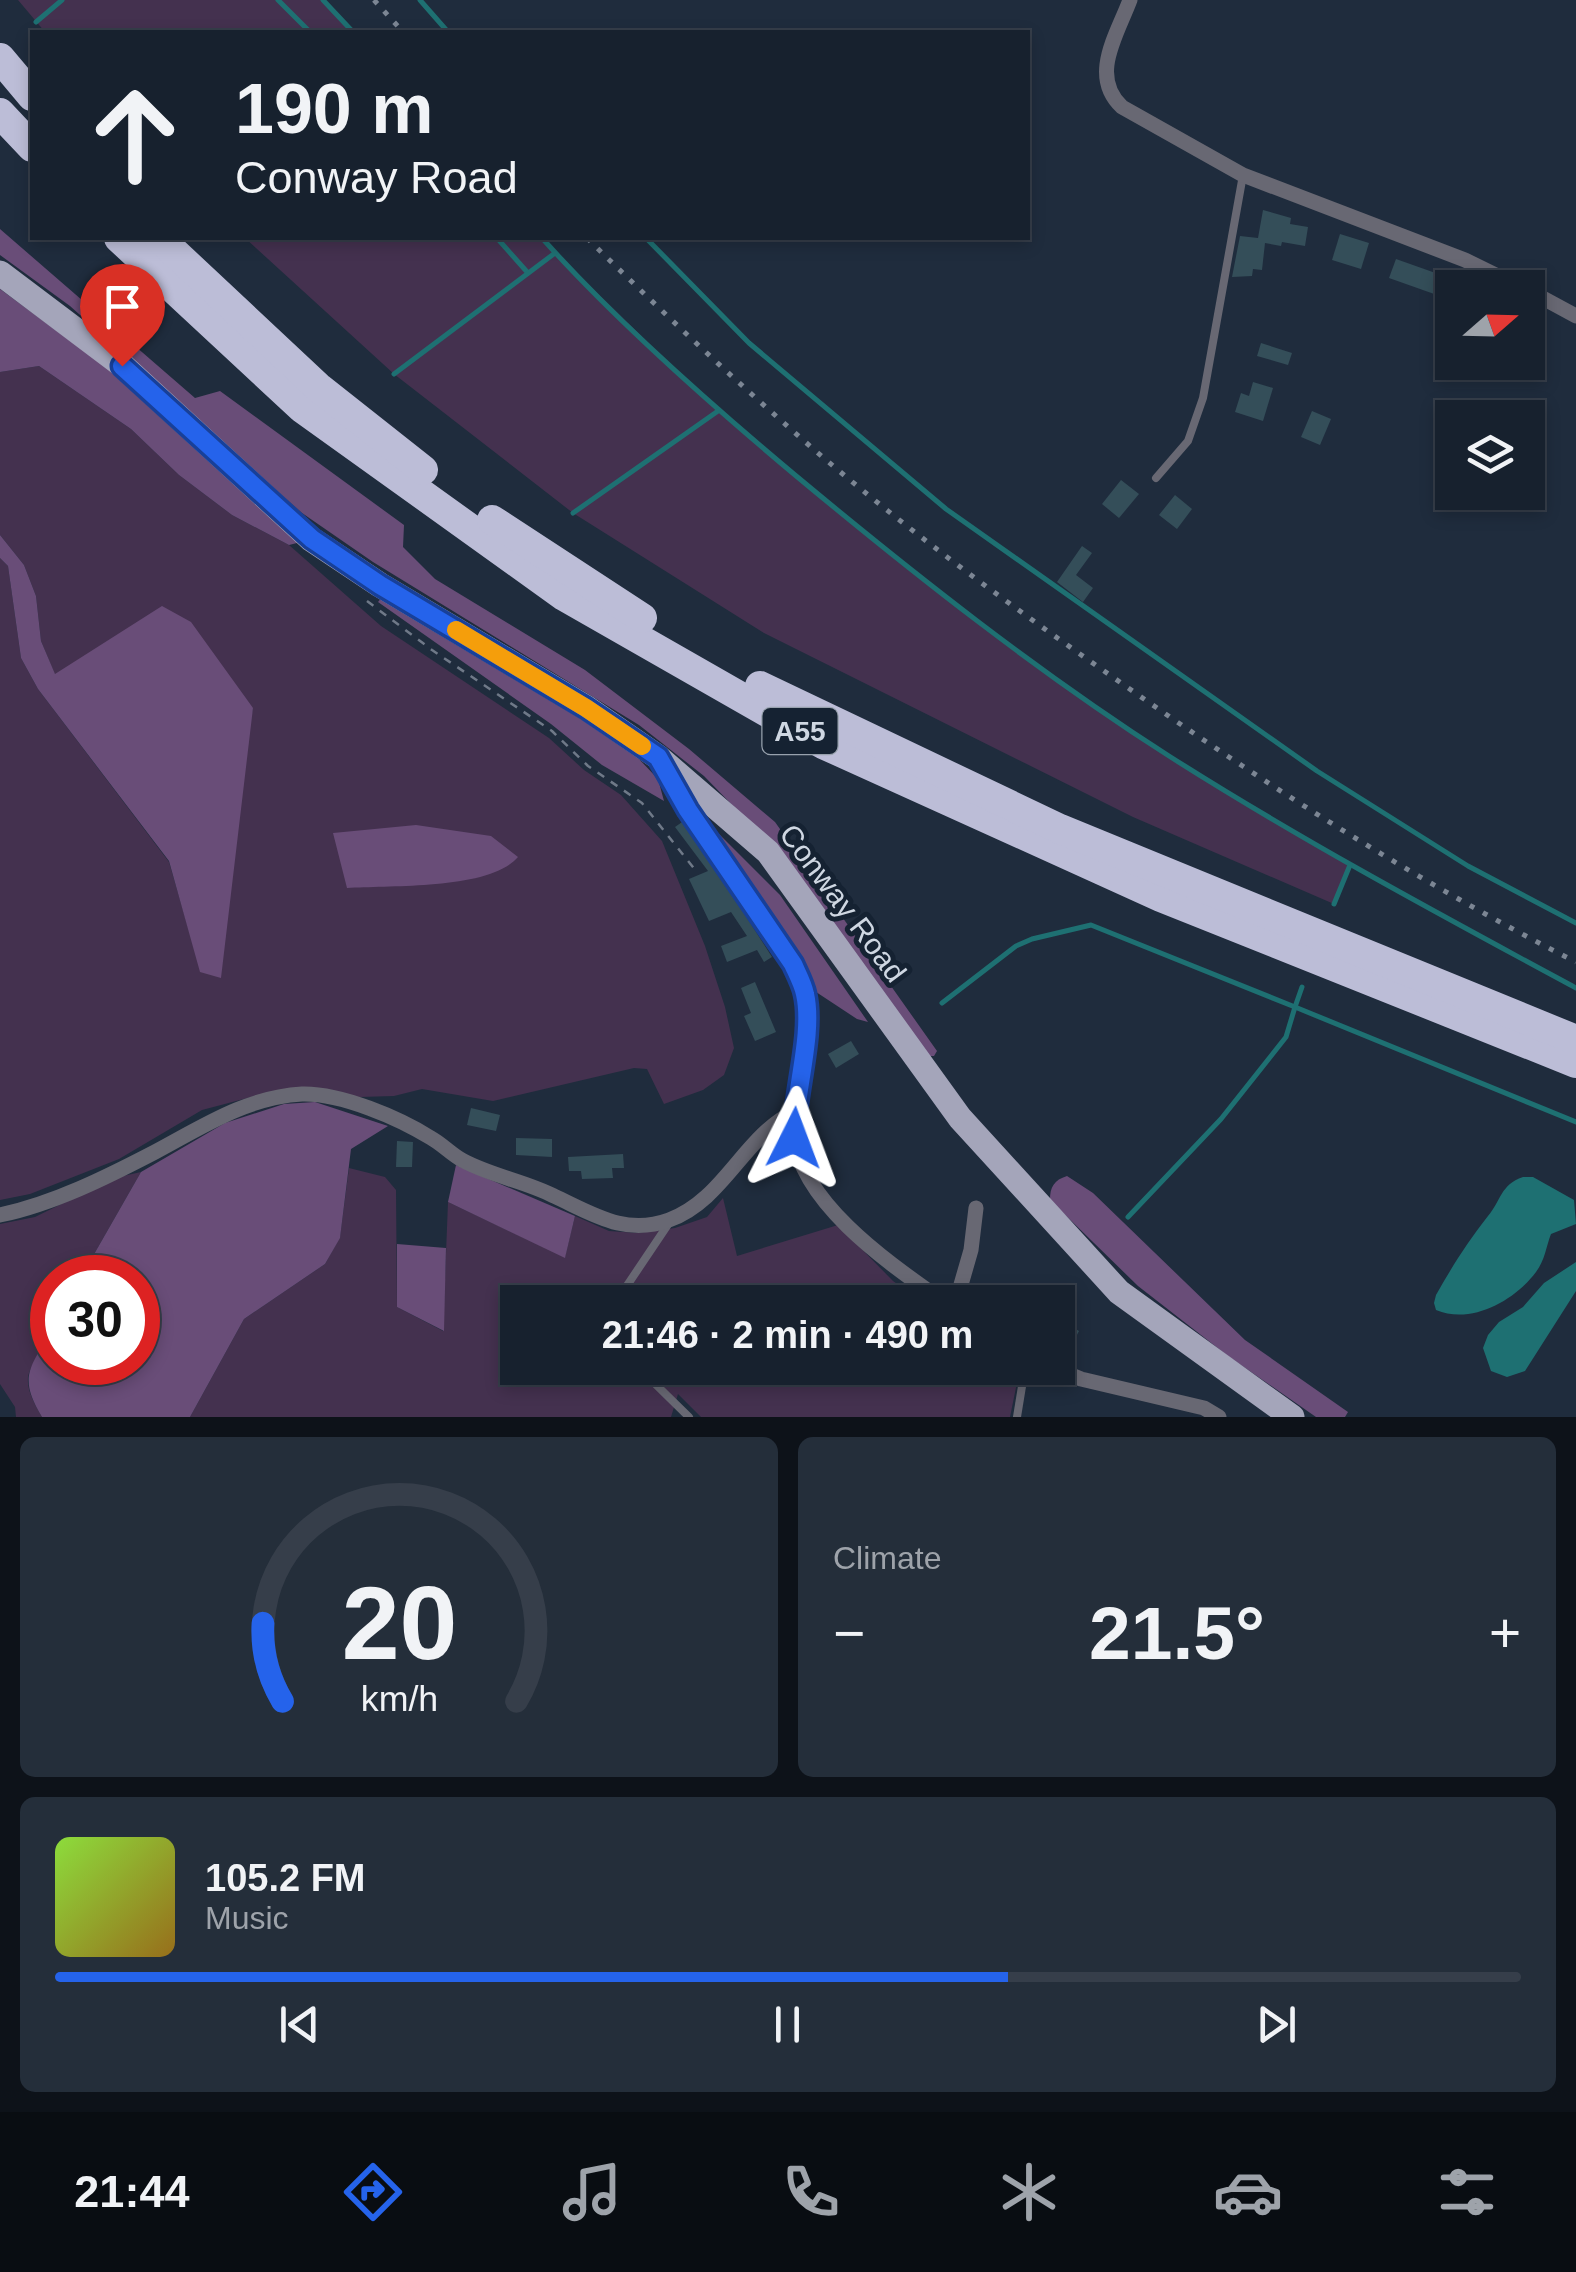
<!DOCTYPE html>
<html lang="en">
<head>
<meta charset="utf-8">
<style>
	:root { --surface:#17212e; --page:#242e3a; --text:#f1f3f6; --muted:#9ea3aa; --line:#363e4a; --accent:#2563eb }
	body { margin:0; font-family:Helvetica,sans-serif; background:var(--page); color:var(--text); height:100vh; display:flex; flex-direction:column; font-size:38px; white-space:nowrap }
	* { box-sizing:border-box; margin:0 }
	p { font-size:32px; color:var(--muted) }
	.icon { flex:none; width:55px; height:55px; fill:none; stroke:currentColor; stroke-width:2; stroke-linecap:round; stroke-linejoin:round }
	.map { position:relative; height:1417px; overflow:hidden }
	.details { display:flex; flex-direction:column; gap:20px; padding:20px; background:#0d1219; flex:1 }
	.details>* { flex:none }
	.top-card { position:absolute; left:30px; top:30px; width:1000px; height:210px; border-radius:0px; box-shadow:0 5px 15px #0003,0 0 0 2px var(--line); background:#17212e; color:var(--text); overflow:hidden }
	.needle { width:65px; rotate:70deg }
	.tools { position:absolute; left:1435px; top:270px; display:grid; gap:20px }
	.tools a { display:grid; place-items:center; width:110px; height:110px; border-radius:0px; background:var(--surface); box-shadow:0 5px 15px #0003,0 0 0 2px var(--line); font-size:50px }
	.speed { position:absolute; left:30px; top:1255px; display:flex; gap:20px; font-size:50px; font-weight:700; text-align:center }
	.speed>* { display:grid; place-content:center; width:130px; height:130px; border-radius:50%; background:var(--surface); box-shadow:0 5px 15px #0003,0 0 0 2px var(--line); line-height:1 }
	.speed .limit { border:15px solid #d22; background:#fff; color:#111 }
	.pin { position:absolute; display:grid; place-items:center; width:85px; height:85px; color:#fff; margin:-102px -42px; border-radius:50% 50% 50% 0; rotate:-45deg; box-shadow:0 0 10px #0007 }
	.pin .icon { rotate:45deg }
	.me { position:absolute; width:110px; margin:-55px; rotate:3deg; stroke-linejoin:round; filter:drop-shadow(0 0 8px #0008) }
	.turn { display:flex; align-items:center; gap:35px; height:210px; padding:0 40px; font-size:45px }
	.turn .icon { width:130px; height:130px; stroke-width:2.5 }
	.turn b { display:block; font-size:70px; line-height:85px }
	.big { font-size:75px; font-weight:800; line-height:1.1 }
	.details .card { flex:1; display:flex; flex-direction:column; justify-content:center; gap:15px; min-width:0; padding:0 35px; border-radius:15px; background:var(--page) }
	.details .dial { align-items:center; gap:0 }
	.dial svg { height:260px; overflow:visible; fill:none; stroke:var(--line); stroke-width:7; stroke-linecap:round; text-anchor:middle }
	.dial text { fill:var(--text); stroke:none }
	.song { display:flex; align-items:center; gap:30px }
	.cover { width:120px; height:120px; border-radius:15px; background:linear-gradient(135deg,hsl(90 70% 55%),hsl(40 70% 35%)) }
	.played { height:10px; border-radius:5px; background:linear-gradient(90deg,var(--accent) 65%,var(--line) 65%) }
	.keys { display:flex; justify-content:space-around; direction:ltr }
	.heat { display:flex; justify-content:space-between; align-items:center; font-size:55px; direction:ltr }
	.details .tiles { flex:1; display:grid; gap:20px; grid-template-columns:1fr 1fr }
	.card:last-child { grid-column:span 2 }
	.trip { position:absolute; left:500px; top:1285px; width:575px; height:100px; border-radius:0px; background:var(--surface); box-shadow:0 5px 15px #0003,0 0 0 2px var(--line); font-weight:800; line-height:100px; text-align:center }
	.dock { display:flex; height:160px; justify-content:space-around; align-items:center; background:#090d12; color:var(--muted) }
	.dock .icon { width:70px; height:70px }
	.dock .selected { color:var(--accent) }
	.dock b { font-size:45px; color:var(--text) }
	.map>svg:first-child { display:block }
	.green { fill:#44314f }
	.forest { fill:#694d78 }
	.water { fill:#1e7072 }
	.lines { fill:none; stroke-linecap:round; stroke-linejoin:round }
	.stream { stroke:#1e7072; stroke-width:5 }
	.building { fill:#344e59 }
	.path { stroke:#6f7988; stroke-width:2.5; stroke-dasharray:8 8; stroke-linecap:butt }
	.lane { stroke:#686873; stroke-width:8 }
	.street { stroke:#686873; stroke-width:15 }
	.primary { stroke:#a4a5ba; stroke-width:25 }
	.highway { stroke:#bcbdd7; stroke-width:30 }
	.rail { stroke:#7c8694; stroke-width:5; stroke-dasharray:5 10; stroke-linecap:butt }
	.route-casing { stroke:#184099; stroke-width:25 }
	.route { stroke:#2563eb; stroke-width:18 }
	.slow { stroke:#f59e0b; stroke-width:18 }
	.labels { text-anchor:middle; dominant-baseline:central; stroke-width:10; stroke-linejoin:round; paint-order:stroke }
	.shield { fill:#152232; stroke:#97a1ad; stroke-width:2.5 }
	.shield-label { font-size:28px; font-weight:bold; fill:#cfd7e2 }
	.street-label { font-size:30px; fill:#cfd7e2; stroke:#152232 }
</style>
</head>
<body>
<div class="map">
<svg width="1576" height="1417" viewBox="0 0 1576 1417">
	<rect width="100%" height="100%" fill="#1f2c3d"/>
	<g class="green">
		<polygon points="18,0 322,0 352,32 45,32"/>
		<polygon points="245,238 541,238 718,411 871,539 1054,677 1168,755 1350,865 1334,904 1133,817 764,633 573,513 394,374"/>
		<polygon points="39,366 131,429 179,475 232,515 289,545 381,626 549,738 584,770 621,795 662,841 705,946 725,1007 734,1048 724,1075 703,1090 664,1104 647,1069 634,1068 493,1101 422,1089 394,1096 359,1097 274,1091 202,1110 119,1159 30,1194 0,1200 0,558 8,566 21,658 38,689 169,862 201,972 253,708 55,675 41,641 36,596 24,565 0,535 0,372"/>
		<polygon points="349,1168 385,1177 396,1190 397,1307 443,1331 448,1202 565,1257 575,1216 609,1231 638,1233 675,1228 707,1217 723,1198 737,1256 838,1225 893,1281 923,1302 518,1302 518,1368 1020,1368 1010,1417 701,1417 678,1394 671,1417 190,1417 244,1319 325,1264 340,1237"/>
		<path d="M 141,1172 L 81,1277 L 52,1278 C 52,1293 56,1312 52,1327 C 43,1371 9,1362 42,1417 L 16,1417 L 15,1407 L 0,1384 L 0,1224 L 35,1217 L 114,1178 Z"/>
	</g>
	<g class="forest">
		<polygon points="0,229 195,398 220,391 404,525 403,547 435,579 585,670 689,749 775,822 937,1051 934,1056 928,1056 773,847 704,776 639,725 373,562 302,513 70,306 0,255"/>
		<polygon points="0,289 115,374 301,542 289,545 232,515 179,475 131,429 39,366 0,372"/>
		<polygon points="0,535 24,565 36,596 41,641 55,674 162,606 191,622 253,708 221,978 200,972 169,861 38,689 21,658 8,566 0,558"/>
		<polygon points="382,597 567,707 637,757 658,779 664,801 602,765 551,724 378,602"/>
		<polygon points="704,819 780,895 868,1022 857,1019 810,988 794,946 722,850"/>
		<path d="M 416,825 L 491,836 L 518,857 C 490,890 390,885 347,888 L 333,833 Z"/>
		<path d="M 315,1102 L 388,1126 L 351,1149 L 340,1238 L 325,1264 L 244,1319 L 190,1417 L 42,1417 C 17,1375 31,1368 52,1329 L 52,1362 L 138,1362 L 138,1278 L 81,1277 L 141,1172 L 225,1123 L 284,1104 Z"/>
		<polygon points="456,1165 575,1216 565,1258 448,1202"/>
		<path d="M 1067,1176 L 1093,1193 L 1245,1340 L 1348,1412 L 1345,1417 L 1316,1417 L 1228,1356 L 1138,1286 L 1050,1200 C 1050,1187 1054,1180 1067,1176 Z"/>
		<polygon points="397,1244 446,1248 444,1331 397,1307"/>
	</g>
	<g class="water">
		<path d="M 1523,1177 L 1533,1177 L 1574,1200 L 1576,1224 L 1551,1234 C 1546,1247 1545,1260 1536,1272 C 1515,1300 1472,1325 1436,1310 L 1434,1303 L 1436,1295 C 1453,1265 1467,1243 1488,1216 C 1501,1201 1500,1185 1523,1177 Z"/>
		<polygon points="1576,1262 1576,1291 1525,1371 1507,1377 1491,1371 1483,1348 1488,1335 1499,1322 1523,1307 1544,1283"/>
	</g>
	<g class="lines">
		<g class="stream">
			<polyline points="278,0 310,32"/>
			<polyline points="323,0 353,32"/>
			<polyline points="420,0 448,32"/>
			<polyline points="36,22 62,0"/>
			<polyline points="497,238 528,273"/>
			<path d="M 542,238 C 616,321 709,403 795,475 C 914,574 1038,672 1169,756 C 1301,840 1439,914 1576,988"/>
			<polyline points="646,238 749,343 946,509 1317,771 1468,866 1576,923"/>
			<polyline points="394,374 555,253"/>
			<polyline points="573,513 718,411"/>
			<polyline points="1334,904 1350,865"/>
			<polyline points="1302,987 1295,1007 1576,1122"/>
			<polyline points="942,1003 1016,946 1032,939 1091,925 1295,1007 1286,1037 1221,1119 1128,1217"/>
		</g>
	</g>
	<g class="building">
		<polygon points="1263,210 1291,218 1290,224 1308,227 1305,246 1282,242 1281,246 1265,243 1262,270 1253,269 1252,276 1232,277 1240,236 1258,238"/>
		<polygon points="1340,234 1369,243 1361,269 1332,260"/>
		<polygon points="1396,259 1444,276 1437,295 1389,278"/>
		<polygon points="1261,343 1292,353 1288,365 1257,356"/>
		<polygon points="1253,382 1273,388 1263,421 1235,412 1241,393 1249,396"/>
		<polygon points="1312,411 1331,419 1320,445 1301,437"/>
		<polygon points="1121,480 1139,494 1119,518 1102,504"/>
		<polygon points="1175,495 1192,509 1177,529 1159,515"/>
		<polygon points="1082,546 1092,553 1076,575 1093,588 1083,602 1057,582"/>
		<polygon points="685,820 772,957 764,962 757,950 727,962 721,946 747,936 731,912 709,921 689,879 708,871 675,827"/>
		<polygon points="755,982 776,1032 755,1041 744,1016 751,1013 741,988"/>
		<polygon points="851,1041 859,1054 836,1068 828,1054"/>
		<polygon points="471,1108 500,1115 496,1131 467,1125"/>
		<polygon points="516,1138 552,1139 552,1157 516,1155"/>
		<polygon points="397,1141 413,1142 412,1167 396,1167"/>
		<polygon points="784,1144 788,1156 761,1166 758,1157 763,1151"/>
		<polygon points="623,1154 624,1168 612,1168 613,1178 582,1179 581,1171 569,1171 568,1157"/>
		<polygon points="1067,1324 1079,1331 1069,1350 1058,1344 1058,1335"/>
	</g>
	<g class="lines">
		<polyline class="path" points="367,601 432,650 552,731 588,766 642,803 696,871"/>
		<g class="lane">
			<polyline points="1156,478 1188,441 1203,398 1243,175"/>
			<polyline points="616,1302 669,1223"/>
			<polyline points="639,1368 689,1417"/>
			<polyline points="1017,1417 1025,1368"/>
		</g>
		<g class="street">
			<path d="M 1130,0 C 1117,35 1089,76 1122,107 L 1243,175 L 1465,260 L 1522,288"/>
			<polyline points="1528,290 1576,316"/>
			<path d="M 669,775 L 793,964 C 814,1012 805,1033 798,1083 C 796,1100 792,1118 794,1136 C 802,1205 892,1265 944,1302"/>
			<path d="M 0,1215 C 53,1204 107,1177 155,1152 C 202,1127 247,1097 302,1094 C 341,1093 399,1118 431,1138 C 442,1144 451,1154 462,1160 C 491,1176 525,1181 554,1196 C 593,1214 625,1236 669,1220 C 724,1200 744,1136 794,1112"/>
			<polyline points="956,1302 971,1250 976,1208"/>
			<polyline points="1054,1368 1081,1379 1204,1408 1219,1417"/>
		</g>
		<polyline class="primary" points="0,273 122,365 311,539 380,585 587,708 658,757 768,852 960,1118 1119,1292 1292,1417"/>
		<g class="highway">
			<polyline points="0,58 32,96"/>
			<polyline points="0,113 32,147"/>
			<polyline points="119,238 302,408 564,596 823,744 1161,897 1576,1063"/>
			<polyline points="159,238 318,387 423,470"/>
			<polyline points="492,520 642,618"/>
			<polyline points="760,686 1060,829 1576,1040"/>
		</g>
		<g class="rail">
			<polyline points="374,0 403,32"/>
			<path d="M 587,238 C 651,301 717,364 785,424 C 901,528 1029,619 1157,708 C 1291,801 1430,888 1576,962"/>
		</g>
	</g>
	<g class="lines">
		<g class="route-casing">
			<path id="route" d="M 122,366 L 312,539 L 380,585 L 586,708 L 658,757 L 688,810 L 793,964 C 797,973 803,984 805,994 C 814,1034 794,1094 794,1138"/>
		</g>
		<use href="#route" class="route"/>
		<polyline class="slow" points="456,630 586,708 642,746"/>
	</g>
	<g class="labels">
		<rect class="shield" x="762.5" y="708" width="75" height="46" rx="8"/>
		<g class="shield-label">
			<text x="800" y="731">A55</text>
		</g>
		<g class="street-label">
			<text transform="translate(843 903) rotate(53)">Conway Road</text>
		</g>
	</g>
</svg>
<div class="tools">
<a><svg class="needle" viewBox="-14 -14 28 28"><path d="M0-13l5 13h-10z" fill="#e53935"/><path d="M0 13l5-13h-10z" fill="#9ea3aa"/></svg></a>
<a><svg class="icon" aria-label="layers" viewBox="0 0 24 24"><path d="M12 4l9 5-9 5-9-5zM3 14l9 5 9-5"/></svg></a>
</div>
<div class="speed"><div class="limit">30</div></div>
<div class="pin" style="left:122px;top:366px;background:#d93025"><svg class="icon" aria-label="arrive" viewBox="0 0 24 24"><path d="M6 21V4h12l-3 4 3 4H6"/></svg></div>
<svg class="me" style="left:794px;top:1138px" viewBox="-20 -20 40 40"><path d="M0-17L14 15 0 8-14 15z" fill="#2563eb" stroke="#fff" stroke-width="4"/></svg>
<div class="trip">21:46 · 2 min · 490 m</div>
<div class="top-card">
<div class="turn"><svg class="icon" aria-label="ahead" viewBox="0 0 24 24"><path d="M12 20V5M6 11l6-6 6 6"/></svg><div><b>190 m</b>Conway Road</div></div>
</div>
</div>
<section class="details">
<div class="tiles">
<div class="card dial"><svg viewBox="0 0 100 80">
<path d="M14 69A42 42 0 1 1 86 69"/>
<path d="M14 69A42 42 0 0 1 8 45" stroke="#2563eb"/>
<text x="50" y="56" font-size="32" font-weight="700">20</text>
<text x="50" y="72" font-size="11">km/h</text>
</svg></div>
<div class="card"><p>Climate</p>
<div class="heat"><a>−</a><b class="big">21.5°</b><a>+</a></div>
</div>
<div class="card">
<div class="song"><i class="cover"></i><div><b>105.2 FM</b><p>Music</p></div></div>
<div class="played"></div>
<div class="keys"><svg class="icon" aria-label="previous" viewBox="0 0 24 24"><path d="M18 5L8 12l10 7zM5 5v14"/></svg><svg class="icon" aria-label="pause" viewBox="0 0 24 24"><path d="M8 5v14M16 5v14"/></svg><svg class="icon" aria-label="next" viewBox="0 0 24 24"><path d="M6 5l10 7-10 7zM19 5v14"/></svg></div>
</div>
</div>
</section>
<nav class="dock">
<b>21:44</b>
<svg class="icon selected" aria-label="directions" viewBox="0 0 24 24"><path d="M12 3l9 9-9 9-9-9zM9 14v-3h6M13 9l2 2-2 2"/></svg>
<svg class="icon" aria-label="music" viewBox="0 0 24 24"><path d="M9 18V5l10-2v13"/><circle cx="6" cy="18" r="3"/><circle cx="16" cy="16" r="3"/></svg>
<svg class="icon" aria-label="phone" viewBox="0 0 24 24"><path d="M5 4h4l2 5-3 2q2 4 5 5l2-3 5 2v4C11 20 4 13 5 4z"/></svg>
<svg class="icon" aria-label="climate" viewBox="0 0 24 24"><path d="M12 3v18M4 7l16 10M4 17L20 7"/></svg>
<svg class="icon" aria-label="car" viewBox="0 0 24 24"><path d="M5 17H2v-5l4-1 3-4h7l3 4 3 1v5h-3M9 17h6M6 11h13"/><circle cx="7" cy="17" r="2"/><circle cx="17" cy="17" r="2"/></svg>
<svg class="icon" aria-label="filters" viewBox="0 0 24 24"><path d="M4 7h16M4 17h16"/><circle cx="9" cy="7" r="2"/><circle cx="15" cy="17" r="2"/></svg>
</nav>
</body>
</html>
